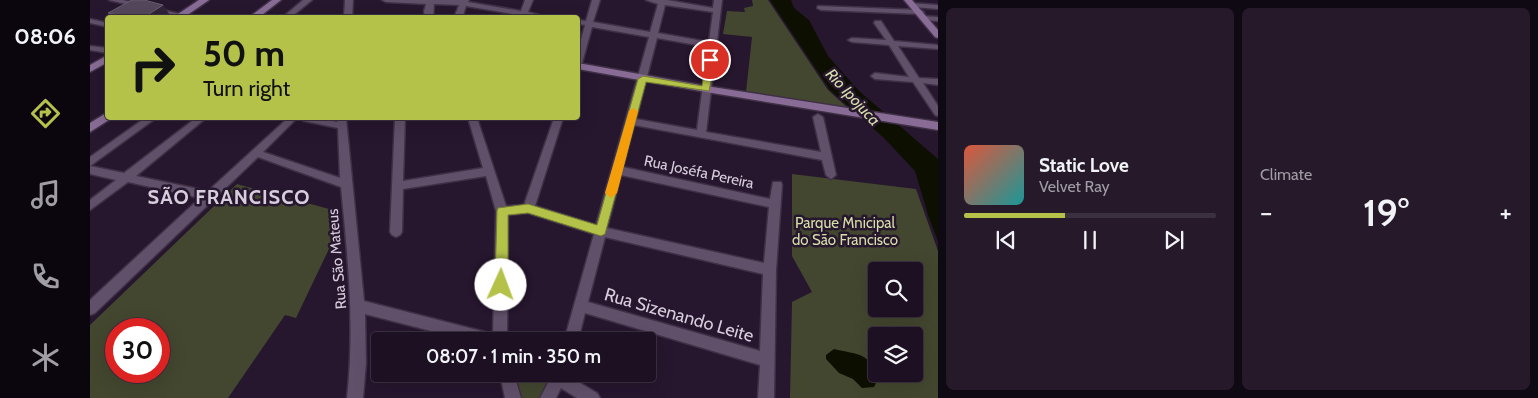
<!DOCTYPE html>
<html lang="en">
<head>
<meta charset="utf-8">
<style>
	:root { --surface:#1c1022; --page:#25192a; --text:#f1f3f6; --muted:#a09da5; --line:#3a3040; --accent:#b4c24a }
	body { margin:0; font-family:Cabin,sans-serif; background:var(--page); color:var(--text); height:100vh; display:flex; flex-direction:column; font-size:19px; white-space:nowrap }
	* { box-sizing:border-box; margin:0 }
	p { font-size:16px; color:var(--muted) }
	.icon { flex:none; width:28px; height:28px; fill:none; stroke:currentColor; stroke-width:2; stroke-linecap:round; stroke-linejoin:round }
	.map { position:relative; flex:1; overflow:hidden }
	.side { display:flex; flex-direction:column; gap:8px; padding:8px; background:#0f0913; width:600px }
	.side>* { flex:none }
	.banner { position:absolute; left:15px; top:15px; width:475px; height:105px; border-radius:5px; box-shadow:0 5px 20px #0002,0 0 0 1px var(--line); background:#b4c24a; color:#111; overflow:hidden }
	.buttons { position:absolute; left:778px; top:262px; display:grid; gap:10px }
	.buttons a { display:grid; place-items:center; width:55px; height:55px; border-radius:5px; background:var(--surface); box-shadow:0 5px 20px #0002,0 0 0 1px var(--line); font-size:25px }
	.speed { position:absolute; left:15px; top:318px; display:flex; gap:10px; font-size:25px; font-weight:700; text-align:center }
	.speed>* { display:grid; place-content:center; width:65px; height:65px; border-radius:50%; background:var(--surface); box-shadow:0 5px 20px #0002,0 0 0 1px var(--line); line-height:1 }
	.speed .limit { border:8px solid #d22; background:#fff; color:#111 }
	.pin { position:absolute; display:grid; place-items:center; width:42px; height:42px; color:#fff; margin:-21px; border:2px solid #fff; border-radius:50%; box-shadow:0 1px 5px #0007 }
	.me { position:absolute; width:55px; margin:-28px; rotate:2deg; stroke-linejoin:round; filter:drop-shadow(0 0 4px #0008) }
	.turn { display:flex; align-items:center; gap:18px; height:105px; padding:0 15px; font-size:22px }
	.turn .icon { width:65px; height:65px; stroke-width:2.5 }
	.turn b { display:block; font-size:35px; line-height:42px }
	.big { font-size:38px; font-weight:600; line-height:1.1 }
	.side .widget { flex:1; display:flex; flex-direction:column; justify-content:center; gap:8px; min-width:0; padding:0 18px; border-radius:8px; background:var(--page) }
	.song { display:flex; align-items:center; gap:15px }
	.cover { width:60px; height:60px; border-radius:8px; background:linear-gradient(135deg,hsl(10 70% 55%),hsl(180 70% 35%)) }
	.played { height:5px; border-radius:2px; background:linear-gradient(90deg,var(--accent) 40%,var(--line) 40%) }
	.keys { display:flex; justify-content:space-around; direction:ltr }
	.heat { display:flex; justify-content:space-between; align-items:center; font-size:28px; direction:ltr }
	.side .tiles { flex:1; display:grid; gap:8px; grid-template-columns:repeat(2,1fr) }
	.trip { position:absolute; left:281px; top:332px; width:285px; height:50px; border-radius:5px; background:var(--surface); box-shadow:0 5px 20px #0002,0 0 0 1px var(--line); font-weight:600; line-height:50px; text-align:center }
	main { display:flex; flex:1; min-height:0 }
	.dock { display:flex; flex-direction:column; width:90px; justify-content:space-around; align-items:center; background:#0b060e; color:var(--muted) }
	.dock .icon { width:35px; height:35px }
	.dock .on { color:var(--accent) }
	.dock b { font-size:22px; color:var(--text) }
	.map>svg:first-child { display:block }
	.green { fill:#43472f; fill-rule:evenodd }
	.water { fill:#0d0f00 }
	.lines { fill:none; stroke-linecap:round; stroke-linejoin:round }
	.street-casing { stroke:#3f3046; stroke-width:3 }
	.secondary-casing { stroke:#3f3046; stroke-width:3 }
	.street { fill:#61506a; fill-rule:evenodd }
	.secondary { fill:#886c96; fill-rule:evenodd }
	.wall { fill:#44364c }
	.shaded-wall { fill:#312339 }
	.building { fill:#54475c; stroke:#685c70 }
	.route { fill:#b4c24a; stroke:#757e30 }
	.slow { fill:#f59e0b }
	.labels { text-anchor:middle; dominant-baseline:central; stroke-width:5; stroke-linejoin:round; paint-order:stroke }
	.street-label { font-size:15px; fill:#d7cddd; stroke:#26162e }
	.park-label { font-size:15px; fill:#d5dea7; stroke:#26162e }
	.water-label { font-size:16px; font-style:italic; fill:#d5dea7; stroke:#26162e }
	.near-street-label { font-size:18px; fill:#d7cddd; stroke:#26162e }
	.district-label { font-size:20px; font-weight:bold; letter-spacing:1px; fill:#d7cddd; stroke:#26162e }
</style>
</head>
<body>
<main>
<nav class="dock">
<b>08:06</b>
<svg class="icon on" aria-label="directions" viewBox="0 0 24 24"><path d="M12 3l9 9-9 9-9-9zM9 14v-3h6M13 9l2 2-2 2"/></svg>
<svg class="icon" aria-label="music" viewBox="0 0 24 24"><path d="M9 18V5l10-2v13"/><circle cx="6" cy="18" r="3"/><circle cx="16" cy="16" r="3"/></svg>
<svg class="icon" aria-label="phone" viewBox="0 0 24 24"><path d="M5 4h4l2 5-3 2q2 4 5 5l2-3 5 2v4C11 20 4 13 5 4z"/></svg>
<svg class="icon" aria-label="climate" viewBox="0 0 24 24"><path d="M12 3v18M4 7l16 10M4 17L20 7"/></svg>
</nav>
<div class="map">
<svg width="848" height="398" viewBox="0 0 848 398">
	<rect width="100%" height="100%" fill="#26162e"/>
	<g class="green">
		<polygon points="662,0 678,0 738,90 760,110 656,92 662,37 633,34 637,11 655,12 654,8 663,6"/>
		<path d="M 702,174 L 826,189 L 848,251 L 848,398 L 700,398 L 702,302 L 722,292 L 702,256 ZM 786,271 L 824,271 L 824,309 L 786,309 ZM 786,336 L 824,336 L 824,374 L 786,374 Z"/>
		<path d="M 147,184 L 250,212 L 249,228 L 206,318 L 195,315 L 138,398 L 0,398 L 0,325 ZM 26,329 L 69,329 L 69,371 L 26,371 Z"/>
		<polygon points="419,374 443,374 461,385 453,398 425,398"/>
	</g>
	<g class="water">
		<polygon points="680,0 701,0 704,8 719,20 738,56 769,91 848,159 848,241 839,218 825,171 794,138 740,90"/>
		<path d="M 744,349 C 751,351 767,353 772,356 C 783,362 791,376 784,387 L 772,388 L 763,379 L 749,373 L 736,359 L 736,355 Z"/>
	</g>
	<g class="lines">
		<g class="street-casing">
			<g id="street">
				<polygon points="19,0 33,0 94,15 90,17"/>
				<polygon points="213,0 222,0 200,18 192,18"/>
				<polygon points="255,0 263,0 262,18 254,18"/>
				<polygon points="292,0 379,0 378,2 431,11 435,0 443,0 438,12 460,18 428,18 429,15 376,6 372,18 364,18 369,5 344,4 343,18 335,18 334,11 336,4 296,2"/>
				<path d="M 502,0 L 510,0 L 503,22 L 560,32 L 568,4 L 556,0 L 577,0 L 623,8 L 624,0 L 632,0 L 616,132 L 731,152 L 723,117 L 728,114 L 733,117 L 746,175 L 741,179 L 736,175 L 732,160 L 544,125 L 533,167 L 680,199 L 683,182 L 691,182 L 692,185 L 686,270 L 684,398 L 668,398 L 670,365 L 495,313 L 488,341 L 474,341 L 504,234 L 438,213 L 418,215 L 417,341 L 380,341 L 275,314 L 276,363 L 273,398 L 257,398 C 265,326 258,259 251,187 L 168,157 L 5,313 L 0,315 L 0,300 L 110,198 L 38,182 L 0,210 L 0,200 L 26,180 L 0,174 L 0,166 L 34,173 L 106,118 L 116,118 L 46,176 L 118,191 L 198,118 L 207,118 L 173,152 L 250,178 L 248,128 L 214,121 L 209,118 L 227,118 L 247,122 L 248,118 L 256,118 L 274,301 L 403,334 L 406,211 L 396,176 L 313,189 L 312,232 L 310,235 L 306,237 L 302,235 L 300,232 L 305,118 L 315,118 L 313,181 L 393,168 L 378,118 L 387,118 L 416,206 L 434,205 L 464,118 L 473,118 L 445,206 L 506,225 L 559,37 L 502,27 L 492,63 L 488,65 L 488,50 L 495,25 L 488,24 L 488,20 L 496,21 ZM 575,5 L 623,12 L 619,42 L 568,33 ZM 567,38 L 618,47 L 607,130 L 546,119 ZM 531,175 L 679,207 L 674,263 L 517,228 ZM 515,237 L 673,274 L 670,351 L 498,302 Z"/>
				<polygon points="820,3 848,5 848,9 823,7 820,7"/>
				<polygon points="728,6 830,10 834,12 830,14 731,10 727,8"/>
				<polygon points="832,16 848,17 848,21 832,20"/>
				<polygon points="0,19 18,23 18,27 0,23"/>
				<polygon points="785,21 791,21 804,41 848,45 848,49 808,46 829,78 848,79 848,85 833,83 848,106 848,116 845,115 823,82 785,79 781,76 785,73 819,77 799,45 762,42 758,40 762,38 796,40 784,23"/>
				<polygon points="0,46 18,48 18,53 0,50"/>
				<polygon points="55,118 66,118 0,166 0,157"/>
				<polygon points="410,374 424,374 431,398 415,398"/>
				<polygon points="454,374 475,374 507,393 510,398 487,398 471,388 466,398 450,398 459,381"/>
			</g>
		</g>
		<g class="secondary-casing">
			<g id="secondary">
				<polygon points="109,0 119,0 93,18 82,18"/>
				<polygon points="182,0 191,0 168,18 158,18"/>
				<polygon points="814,0 822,0 848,30 848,38 845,37"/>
				<polygon points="18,55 18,62 0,72 0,65"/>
				<polygon points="488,63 616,86 848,122 848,130 616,92 488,69"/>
				<polygon points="18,112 18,118 22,118 0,132 0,123"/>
			</g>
		</g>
		<use href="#street" class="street"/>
		<use href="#secondary" class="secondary"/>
	</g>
	<polygon class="wall" points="73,5 81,17 80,18 22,18 18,13"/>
	<polygon class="shaded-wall" points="73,5 81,17 80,18 53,18"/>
	<polygon class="building" points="42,0 54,0 73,5 53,18 45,18 18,13"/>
	<polygon class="route" points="620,57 625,60 619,91 556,82 515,234 511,236 438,213 418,215 418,285 416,289 411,291 407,289 405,285 407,211 408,208 438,204 507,225 548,79 553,76 612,86 616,60"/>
	<polygon class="slow" points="543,108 548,111 527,193 521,198 515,193 539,111"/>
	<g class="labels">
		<g class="street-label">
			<text transform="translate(609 172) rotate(12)">Rua Joséfa Pereira</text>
			<text transform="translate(247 259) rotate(-95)">Rua São Mateus</text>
		</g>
		<g class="park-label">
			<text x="755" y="223">Parque Mnicipal<tspan x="755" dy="17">do São Francisco</tspan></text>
		</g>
		<g class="water-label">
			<text transform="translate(763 97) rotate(47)">Rio Ipojuca</text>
		</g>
		<g class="near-street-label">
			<text transform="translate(589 315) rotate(16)">Rua Sizenando Leite</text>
		</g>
		<g class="district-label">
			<text x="139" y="197">SÃO FRANCISCO</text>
		</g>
	</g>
</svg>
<div class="buttons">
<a><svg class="icon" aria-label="search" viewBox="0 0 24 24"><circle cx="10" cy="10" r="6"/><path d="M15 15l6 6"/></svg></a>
<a><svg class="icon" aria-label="layers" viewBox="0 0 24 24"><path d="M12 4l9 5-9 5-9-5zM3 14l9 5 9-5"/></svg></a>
</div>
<div class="speed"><div class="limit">30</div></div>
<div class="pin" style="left:620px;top:60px;background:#d93025"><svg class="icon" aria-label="arrive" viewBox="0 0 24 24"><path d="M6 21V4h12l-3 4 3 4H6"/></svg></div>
<svg class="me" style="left:411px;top:285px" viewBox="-20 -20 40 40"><circle r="19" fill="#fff"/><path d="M0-13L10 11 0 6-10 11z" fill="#b4c24a"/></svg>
<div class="trip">08:07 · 1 min · 350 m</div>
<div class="banner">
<div class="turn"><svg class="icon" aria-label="right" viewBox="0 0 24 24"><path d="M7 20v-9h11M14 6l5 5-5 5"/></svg><div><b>50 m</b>Turn right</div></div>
</div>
</div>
<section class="side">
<div class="tiles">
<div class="widget">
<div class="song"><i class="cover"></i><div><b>Static Love</b><p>Velvet Ray</p></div></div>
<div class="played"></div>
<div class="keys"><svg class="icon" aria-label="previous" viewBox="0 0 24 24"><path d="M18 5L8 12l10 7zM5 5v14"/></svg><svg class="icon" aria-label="pause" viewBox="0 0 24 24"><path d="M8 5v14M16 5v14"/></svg><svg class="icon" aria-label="next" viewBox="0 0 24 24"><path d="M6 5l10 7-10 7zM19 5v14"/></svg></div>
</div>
<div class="widget"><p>Climate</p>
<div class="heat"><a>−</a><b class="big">19°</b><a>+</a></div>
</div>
</div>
</section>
</main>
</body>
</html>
